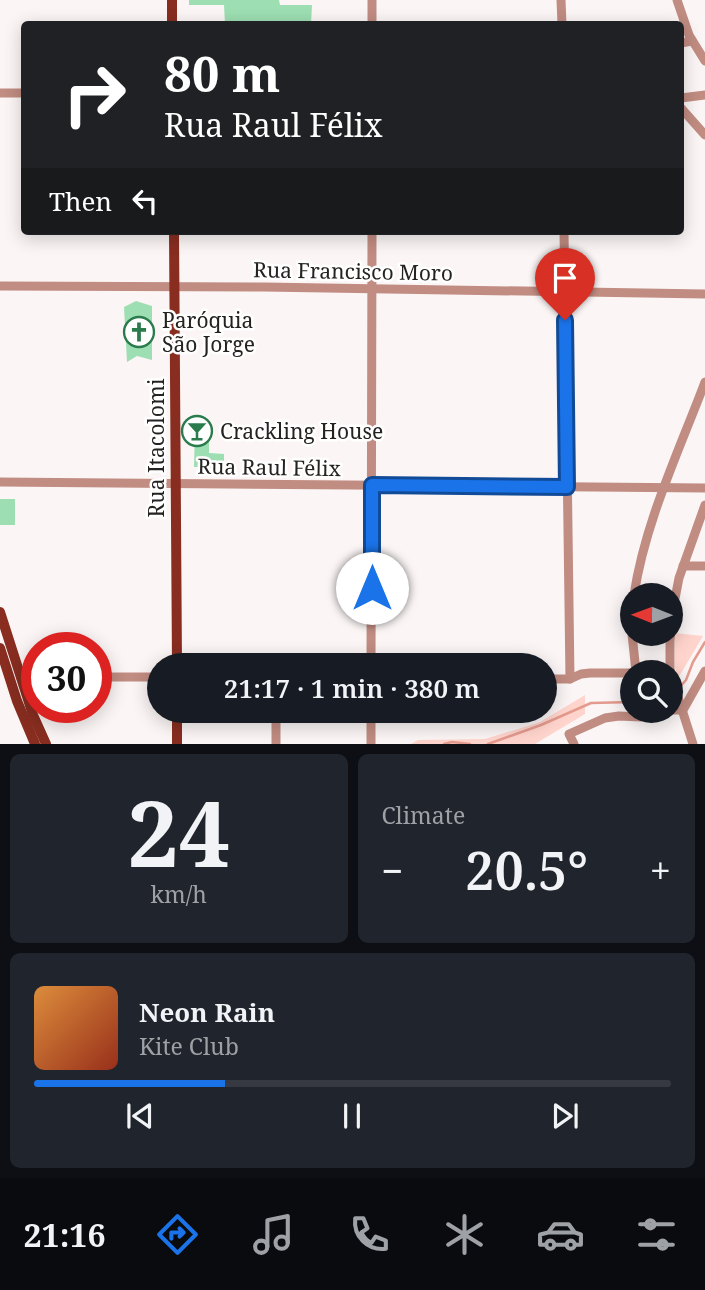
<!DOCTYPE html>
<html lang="en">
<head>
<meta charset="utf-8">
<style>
	:root { --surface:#171b24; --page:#20242c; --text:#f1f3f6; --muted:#9ea1a6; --line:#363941; --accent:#1a73e8 }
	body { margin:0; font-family:"Noto Serif",serif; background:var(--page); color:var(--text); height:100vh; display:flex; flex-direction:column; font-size:26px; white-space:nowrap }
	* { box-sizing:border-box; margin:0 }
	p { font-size:23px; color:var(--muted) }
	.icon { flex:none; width:38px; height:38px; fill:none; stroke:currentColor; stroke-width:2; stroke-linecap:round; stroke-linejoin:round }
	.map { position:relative; height:744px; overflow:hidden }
	.side { display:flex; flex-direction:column; gap:10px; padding:10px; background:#0d0f14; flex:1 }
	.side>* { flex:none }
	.hud { position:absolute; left:21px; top:21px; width:663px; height:214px; border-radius:7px; box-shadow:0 4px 18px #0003; background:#202124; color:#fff; overflow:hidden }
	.needle { width:46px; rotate:271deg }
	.controls { position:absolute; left:620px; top:583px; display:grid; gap:14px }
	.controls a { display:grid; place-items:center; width:63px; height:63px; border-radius:50%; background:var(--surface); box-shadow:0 4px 18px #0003; font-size:35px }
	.speed { position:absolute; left:21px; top:632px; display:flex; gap:14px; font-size:35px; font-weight:700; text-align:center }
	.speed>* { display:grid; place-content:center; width:91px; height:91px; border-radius:50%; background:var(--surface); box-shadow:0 4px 18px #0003; line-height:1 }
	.speed .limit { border:10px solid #d22; background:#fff; color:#111 }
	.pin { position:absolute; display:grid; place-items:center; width:60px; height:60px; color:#fff; margin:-72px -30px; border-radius:50% 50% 50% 0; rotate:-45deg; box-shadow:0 0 7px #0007 }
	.pin .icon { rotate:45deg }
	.me { position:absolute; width:77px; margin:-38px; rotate:0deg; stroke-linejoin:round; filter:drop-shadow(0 0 5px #0008) }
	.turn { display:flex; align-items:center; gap:24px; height:147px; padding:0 28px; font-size:32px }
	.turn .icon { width:91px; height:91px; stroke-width:2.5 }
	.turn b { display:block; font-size:49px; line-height:60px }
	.then { display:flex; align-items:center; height:66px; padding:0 28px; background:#0003; gap:14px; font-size:26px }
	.big { font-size:52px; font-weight:600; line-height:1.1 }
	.side .tile { flex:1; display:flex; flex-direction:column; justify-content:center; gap:10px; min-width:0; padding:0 24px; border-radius:10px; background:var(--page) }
	.side .dial { align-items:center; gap:0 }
	.dial b { font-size:91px; line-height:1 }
	.song { display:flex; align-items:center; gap:21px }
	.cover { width:84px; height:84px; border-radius:10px; background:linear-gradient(135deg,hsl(30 70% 55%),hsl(10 70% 35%)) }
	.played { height:7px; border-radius:4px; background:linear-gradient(90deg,var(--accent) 30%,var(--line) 30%) }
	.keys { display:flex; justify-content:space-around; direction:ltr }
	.heat { display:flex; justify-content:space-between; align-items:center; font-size:38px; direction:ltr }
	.side .tiles { flex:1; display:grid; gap:10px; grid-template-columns:1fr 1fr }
	.tile:last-child { grid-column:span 2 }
	.trip { position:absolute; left:147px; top:653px; width:410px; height:70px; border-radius:35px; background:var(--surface); box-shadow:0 4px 18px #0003; font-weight:600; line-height:70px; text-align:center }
	.tabs { display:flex; height:112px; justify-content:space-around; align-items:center; background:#090b0e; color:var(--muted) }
	.tabs .icon { width:49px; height:49px }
	.tabs .selected { color:var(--accent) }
	.tabs b { font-size:32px; color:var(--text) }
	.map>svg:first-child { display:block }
	.green { fill:#ffd4cc }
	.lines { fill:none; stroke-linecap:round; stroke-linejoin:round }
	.stream { stroke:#e49b8e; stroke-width:2.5 }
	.building { fill:#9ddeb2 }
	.minor { stroke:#c18c82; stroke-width:9 }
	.major { stroke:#882d20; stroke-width:10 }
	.route-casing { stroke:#114b97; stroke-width:18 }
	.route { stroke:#1a73e8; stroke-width:12 }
	.labels { text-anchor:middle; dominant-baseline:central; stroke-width:5; stroke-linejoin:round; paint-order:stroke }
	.street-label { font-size:21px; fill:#252322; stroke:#fff }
	.poi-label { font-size:21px; fill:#252322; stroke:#fff; text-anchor:start }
</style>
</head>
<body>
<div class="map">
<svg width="705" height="744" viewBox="0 0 705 744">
	<rect width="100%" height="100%" fill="#fbf6f5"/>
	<g class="green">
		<polygon points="675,633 703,636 677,680 675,667"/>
		<polygon points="585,695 585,714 535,744 411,744 418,740 485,739 540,722"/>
	</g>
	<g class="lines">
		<g class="stream">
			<polyline points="679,688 686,680 693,662 705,642"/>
			<polyline points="670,697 674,705"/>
			<polyline points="444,744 452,742 470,744"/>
			<polyline points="488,744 541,725 591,703 632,702"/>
		</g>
	</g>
	<g class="building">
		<polygon points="189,0 279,0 280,5 312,5 311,24 225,24 224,5 189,5"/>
		<polygon points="136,301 152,306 152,360 137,356 127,362 124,307"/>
		<polygon points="209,425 209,453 224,454 224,467 194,467 195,426"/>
		<rect x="0" y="499" width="15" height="26"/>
	</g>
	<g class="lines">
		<g class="minor">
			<polyline points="561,0 562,24"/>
			<polyline points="677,0 689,35 705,61"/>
			<polyline points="372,24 372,0"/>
			<polyline points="681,43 692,41"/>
			<polyline points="0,93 24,93"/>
			<polyline points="681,98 705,95"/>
			<polyline points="681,108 705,135"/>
			<polyline points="564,231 570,679"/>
			<polyline points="0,286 264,287 705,294"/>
			<polyline points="0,482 705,488"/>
			<polyline points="683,566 705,566"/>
			<path d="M 634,595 C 645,522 679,451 705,382"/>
			<polyline points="632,634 636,672"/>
			<polyline points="371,665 372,231"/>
			<polyline points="96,677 159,677"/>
			<polyline points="21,678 37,678"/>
			<polyline points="544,679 570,679 581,674 590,673 632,673"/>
			<polyline points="670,710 683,710 705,671"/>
			<polyline points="276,744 276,710"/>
			<polyline points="371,744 371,710"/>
			<polyline points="574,744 569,734 605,718 619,716 641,717 666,710"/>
			<polyline points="693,744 670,672 670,641 673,609 679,578 705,505"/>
		</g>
		<g class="major">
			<polyline points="172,0 172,24"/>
			<polyline points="174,231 177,665"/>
			<polyline points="0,612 33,715 46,744"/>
			<polyline points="0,648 17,701 35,744"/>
			<polyline points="177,710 177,744"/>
		</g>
	</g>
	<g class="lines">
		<g class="route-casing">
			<polyline id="route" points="372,588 372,485 567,487 565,320"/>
		</g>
		<use href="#route" class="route"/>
	</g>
	<defs>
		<g id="church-ring" transform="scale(1.575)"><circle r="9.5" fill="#fff" stroke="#2b7c4d" stroke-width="1.5"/><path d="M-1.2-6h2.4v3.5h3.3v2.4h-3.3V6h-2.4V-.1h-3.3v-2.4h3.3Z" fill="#2b7c4d"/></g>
		<g id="bar-ring" transform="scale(1.575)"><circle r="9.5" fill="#fff" stroke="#2b7c4d" stroke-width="1.5"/><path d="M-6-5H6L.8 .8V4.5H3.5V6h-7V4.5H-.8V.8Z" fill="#2b7c4d"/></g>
	</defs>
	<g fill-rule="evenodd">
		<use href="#church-ring" x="139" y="332"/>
		<use href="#bar-ring" x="197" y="431"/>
	</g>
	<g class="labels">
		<g class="street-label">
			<text transform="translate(353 271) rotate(1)">Rua Francisco Moro</text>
			<text transform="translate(156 448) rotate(-90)">Rua Itacolomi</text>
			<text transform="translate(269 467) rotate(1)">Rua Raul Félix</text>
		</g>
		<g class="poi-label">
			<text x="162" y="320">Paróquia<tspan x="162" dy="24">São Jorge</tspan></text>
			<text x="220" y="431">Crackling House</text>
		</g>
	</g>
</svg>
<div class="controls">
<a><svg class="needle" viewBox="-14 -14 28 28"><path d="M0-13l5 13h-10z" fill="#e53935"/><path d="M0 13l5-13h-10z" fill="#9ea1a6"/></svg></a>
<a><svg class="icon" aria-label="search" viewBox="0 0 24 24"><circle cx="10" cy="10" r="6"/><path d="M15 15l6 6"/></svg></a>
</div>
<div class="speed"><div class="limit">30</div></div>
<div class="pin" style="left:565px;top:320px;background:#d93025"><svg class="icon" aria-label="arrive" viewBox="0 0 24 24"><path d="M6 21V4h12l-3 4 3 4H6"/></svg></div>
<svg class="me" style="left:372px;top:588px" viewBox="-20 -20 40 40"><circle r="19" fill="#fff"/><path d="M0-13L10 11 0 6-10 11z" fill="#1a73e8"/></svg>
<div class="trip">21:17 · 1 min · 380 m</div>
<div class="hud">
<div class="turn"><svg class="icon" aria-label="right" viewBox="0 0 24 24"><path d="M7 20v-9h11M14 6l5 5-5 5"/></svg><div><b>80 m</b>Rua Raul Félix</div></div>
<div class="then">Then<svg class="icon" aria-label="left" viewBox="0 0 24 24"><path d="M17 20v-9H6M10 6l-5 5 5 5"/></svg></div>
</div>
</div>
<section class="side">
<div class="tiles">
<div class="tile dial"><b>24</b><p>km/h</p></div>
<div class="tile"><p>Climate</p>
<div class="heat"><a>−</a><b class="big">20.5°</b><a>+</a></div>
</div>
<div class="tile">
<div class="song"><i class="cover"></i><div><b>Neon Rain</b><p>Kite Club</p></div></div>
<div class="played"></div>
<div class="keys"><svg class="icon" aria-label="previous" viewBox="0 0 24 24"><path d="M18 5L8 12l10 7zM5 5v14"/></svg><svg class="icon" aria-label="pause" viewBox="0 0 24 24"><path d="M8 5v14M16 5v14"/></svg><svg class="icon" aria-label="next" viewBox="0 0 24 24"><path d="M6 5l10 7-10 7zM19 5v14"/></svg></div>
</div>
</div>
</section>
<nav class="tabs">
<b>21:16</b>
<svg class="icon selected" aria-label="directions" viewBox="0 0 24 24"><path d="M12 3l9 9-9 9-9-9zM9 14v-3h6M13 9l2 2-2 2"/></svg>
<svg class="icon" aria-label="music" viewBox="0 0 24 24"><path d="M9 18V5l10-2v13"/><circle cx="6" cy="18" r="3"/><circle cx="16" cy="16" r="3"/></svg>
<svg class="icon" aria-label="phone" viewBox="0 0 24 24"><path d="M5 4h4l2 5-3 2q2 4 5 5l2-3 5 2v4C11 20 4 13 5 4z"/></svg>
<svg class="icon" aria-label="climate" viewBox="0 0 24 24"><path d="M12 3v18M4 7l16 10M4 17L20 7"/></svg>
<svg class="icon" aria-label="car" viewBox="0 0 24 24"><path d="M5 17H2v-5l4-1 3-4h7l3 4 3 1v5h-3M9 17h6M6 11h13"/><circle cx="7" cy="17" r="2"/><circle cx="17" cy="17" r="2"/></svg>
<svg class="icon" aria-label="filters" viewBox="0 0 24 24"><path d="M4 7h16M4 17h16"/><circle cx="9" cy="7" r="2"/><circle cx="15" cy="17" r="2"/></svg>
</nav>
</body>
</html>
